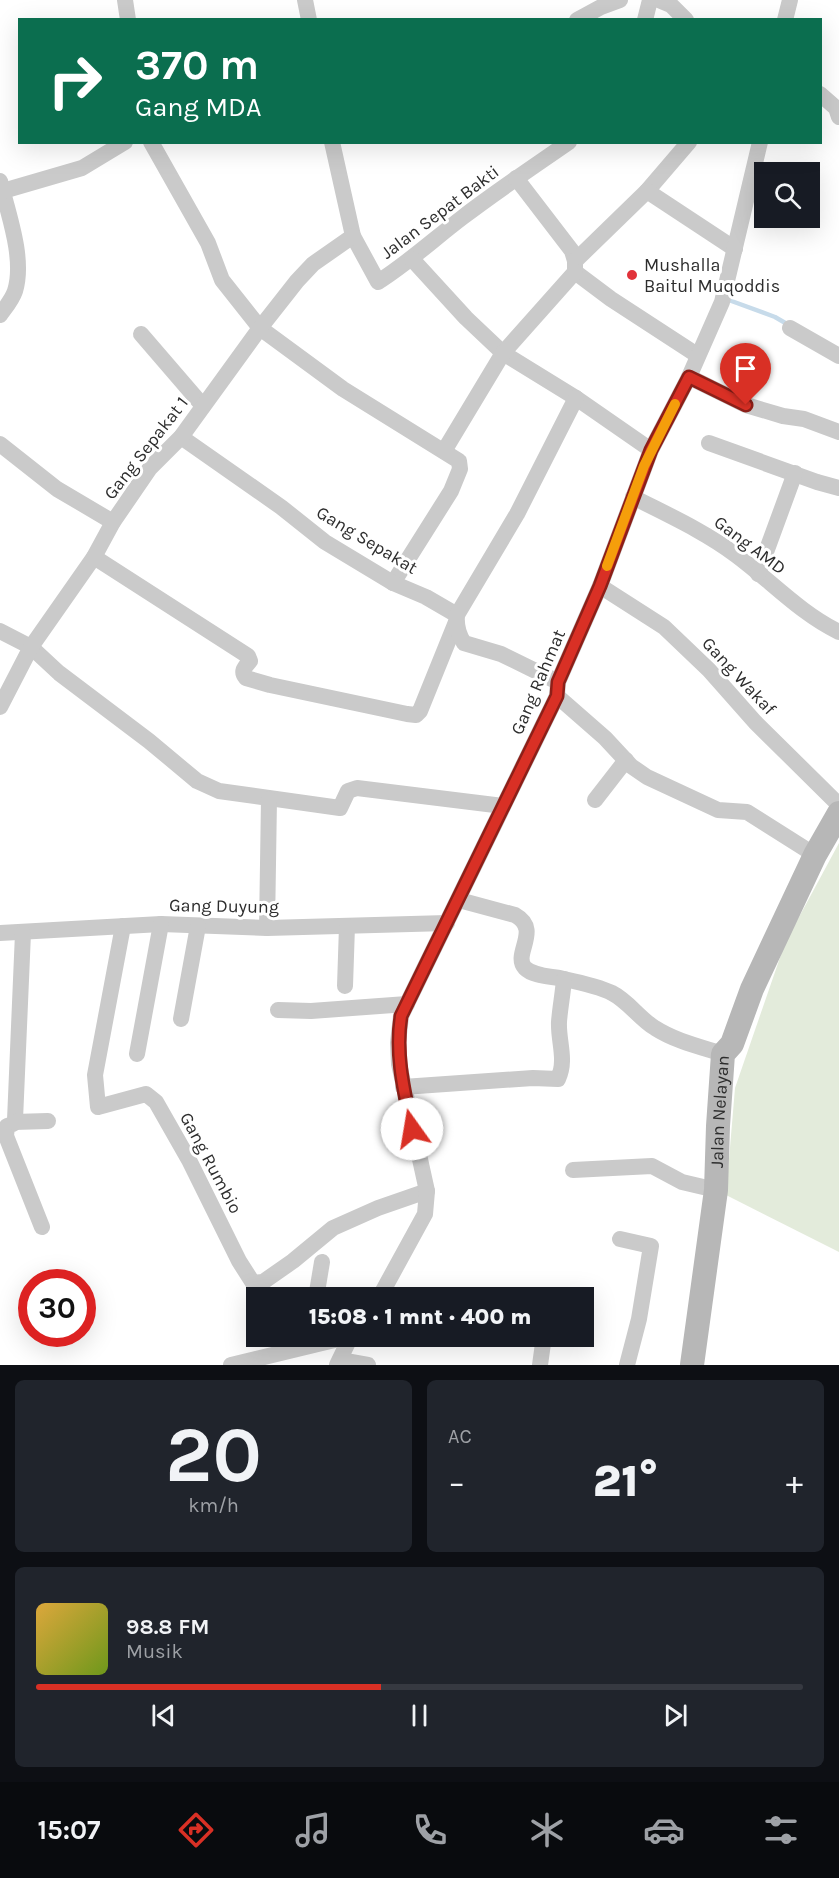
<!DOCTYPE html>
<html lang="id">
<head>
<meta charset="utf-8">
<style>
	:root { --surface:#171b24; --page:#20242c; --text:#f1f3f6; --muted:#9ea1a6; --line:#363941; --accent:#d93025 }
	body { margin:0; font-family:Karla,sans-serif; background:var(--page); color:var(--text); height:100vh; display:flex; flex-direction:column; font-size:22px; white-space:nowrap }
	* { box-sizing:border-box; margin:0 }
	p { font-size:20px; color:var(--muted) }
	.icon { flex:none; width:33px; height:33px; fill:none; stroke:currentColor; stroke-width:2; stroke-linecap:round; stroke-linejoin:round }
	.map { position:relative; height:1365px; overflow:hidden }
	.panel { display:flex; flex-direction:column; gap:15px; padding:15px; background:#0d0f14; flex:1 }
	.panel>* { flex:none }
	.banner { position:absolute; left:18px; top:18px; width:804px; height:126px; border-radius:0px; box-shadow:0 6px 24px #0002; background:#0b6e4f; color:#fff; overflow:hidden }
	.tools { position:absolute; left:754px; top:162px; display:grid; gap:12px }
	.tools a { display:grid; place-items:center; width:66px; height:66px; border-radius:0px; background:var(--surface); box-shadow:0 6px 24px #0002; font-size:30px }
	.speed { position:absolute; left:18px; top:1269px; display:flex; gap:12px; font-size:30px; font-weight:700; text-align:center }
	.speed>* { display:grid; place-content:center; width:78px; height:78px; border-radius:50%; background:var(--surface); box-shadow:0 6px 24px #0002; line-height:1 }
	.speed .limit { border:9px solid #d22; background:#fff; color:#111 }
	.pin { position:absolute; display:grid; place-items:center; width:51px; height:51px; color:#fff; margin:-62px -26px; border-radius:50% 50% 50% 0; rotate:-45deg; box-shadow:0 0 6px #0007 }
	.pin .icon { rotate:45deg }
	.me { position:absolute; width:66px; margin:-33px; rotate:347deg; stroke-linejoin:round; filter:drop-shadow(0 0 4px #0008) }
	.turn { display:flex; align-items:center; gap:21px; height:126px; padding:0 18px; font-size:27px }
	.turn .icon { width:78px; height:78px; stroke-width:2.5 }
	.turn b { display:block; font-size:42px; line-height:51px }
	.big { font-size:45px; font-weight:800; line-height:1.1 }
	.panel .widget { flex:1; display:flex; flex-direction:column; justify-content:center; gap:9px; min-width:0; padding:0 21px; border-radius:9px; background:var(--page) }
	.panel .dial { align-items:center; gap:0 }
	.dial b { font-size:78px; line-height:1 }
	.song { display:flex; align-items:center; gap:18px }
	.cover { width:72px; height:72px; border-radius:9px; background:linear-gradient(135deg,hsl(40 70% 55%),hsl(80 70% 35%)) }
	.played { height:6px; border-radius:3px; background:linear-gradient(90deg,var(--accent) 45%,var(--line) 45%) }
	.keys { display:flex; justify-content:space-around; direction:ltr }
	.heat { display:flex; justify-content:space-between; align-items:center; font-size:33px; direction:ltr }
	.panel .tiles { flex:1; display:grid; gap:15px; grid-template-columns:1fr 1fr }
	.widget:last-child { grid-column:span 2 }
	.trip { position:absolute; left:246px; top:1287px; width:348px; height:60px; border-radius:0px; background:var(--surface); box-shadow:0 6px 24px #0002; font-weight:800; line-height:60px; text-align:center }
	.tabs { display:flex; height:96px; justify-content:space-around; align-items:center; background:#090b0e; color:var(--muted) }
	.tabs .icon { width:42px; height:42px }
	.tabs .current { color:var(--accent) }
	.tabs b { font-size:27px; color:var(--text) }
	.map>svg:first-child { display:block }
	.green { fill:#e3ebdb }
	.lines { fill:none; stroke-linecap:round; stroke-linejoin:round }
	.stream { stroke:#c7dbea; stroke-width:4.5 }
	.minor { stroke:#cacaca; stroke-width:16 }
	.secondary { stroke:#b7b7b7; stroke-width:24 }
	.route-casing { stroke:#8d1f18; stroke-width:15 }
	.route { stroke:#d93025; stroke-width:10 }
	.slow { stroke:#f59e0b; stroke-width:10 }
	.poi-dot { fill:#e1323a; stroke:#fff; stroke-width:2 }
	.labels { text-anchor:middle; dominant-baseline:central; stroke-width:6; stroke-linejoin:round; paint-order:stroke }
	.street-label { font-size:18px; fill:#2d2d2d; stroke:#fff }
	.poi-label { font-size:18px; fill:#2d2d2d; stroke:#fff; text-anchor:start }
</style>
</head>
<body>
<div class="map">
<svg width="839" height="1365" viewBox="0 0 839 1365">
	<rect width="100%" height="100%" fill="#fff"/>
	<polygon class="green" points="839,843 839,1252 726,1195 735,1088 785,943"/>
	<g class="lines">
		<polyline class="stream" points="726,299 775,317 787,324"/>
		<g class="minor">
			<polyline points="125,0 128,20"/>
			<polyline points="305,0 309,20"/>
			<polyline points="659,0 671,5 686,20"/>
			<polyline points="577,20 601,7 620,0"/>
			<polyline points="645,20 650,0"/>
			<polyline points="785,20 790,0"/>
			<polyline points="820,94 836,108 839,117"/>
			<polyline points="151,142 208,243 222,280 260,328 343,389 459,461 460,469 451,491 393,583"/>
			<path d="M 332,142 L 353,236 L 378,282 C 408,263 434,239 463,217 C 497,191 533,167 569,142"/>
			<polyline points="516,178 572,251 575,261 575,272 611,299 697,355"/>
			<path d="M 0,181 C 8,213 25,259 15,291 C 12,300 5,308 0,315"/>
			<polyline points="3,191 82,168 125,142"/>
			<polyline points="647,191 689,142"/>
			<polyline points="412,259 466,318 503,353 576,398 651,450"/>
			<polyline points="575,261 647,191 735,249"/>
			<polyline points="790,328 839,356"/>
			<polyline points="141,334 203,406"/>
			<polyline points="689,377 746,405 783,416 804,419 839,432"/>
			<polyline points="181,437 281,507 325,542 393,583 426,597 457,615"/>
			<polyline points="709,443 817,482 839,488"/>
			<polyline points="0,444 57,489 113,522"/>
			<polyline points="444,451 503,353 575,272"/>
			<path d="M 633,497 C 668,515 704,531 736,555 C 771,581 800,613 839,632"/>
			<path d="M 94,557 L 248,656 L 250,661 C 245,667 240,671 246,678 L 270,685 L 407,714 L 416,715 L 420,711 L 456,622"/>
			<polyline points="758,574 795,473"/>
			<polyline points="600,586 664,627 709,670 755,722 839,805"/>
			<polyline points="0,631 31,647 59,673 149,741 197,781 219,791 340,808 348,791 357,788 503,806"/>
			<path d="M 558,682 L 501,654 L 464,643 C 458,634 456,626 457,615 L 517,514 L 576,398"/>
			<polyline points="557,696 605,738 631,766 647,777 718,810 747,812 815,855"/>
			<polyline points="0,707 31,647 94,557 113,522 150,468 181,437 260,328 297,281 313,264 353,236"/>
			<polyline points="595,800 626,760"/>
			<path d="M 459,900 L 515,915 C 542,930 512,954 525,968 C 534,977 552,976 564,979 C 578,982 600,987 612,993 C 628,1001 640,1019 655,1028 C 675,1041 701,1047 723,1054"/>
			<polyline points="123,926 95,1075 98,1107 146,1094 156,1102 189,1160 239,1261 253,1283 263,1282 293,1261 333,1228 378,1208 427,1191"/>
			<polyline points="267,928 269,799"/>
			<polyline points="0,933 161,924 267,928 447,923"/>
			<polyline points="23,933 15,1120 13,1124 7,1126 6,1136 42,1227"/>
			<polyline points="345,986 347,926"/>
			<polyline points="278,1010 311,1011 407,1004"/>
			<polyline points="181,1019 198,926"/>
			<polyline points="137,1054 161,924"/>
			<path d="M 403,1087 L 533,1078 L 558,1079 C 567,1060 558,1041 559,1022 C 560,1008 563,993 564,979"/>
			<polyline points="14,1122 48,1121"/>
			<polyline points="573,1170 652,1166 682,1182 716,1190"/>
			<polyline points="620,1239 651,1246 639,1319 627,1365"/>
			<polyline points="316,1298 322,1262"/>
			<polyline points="379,1298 425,1214 427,1191 399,1064 398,1043 401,1016 557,696 558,682 600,586 651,450 689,377 722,302 760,142"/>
			<polyline points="340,1360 368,1365"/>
			<polyline points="231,1365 351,1336"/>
			<polyline points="337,1365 351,1336"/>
			<polyline points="540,1365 544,1336"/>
		</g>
		<path class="secondary" id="s1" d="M 692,1365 L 716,1190 L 718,1126 L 723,1054 L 732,1044 L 752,989 L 815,855 L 839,813"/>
	</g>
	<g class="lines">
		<g class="route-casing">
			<path id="route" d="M 412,1129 C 404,1091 395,1055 401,1016 L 557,696 L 558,682 L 600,586 L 651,450 L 689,377 L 746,405"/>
		</g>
		<use href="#route" class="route"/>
		<polyline class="slow" points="607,566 644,466 675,404"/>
	</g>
	<circle class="poi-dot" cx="632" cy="275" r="6"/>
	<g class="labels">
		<g class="street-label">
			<text transform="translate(440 212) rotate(-37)">Jalan Sepat Bakti</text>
			<text transform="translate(146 448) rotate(-52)">Gang Sepakat 1</text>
			<text transform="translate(367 540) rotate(31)">Gang Sepakat</text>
			<text transform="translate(750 545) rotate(37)">Gang AMD</text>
			<text transform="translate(739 676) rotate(47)">Gang Wakaf</text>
			<text transform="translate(538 682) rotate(-67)">Gang Rahmat</text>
			<text transform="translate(224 906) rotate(1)">Gang Duyung</text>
			<text stroke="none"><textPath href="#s1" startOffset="255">Jalan Nelayan</textPath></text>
			<text transform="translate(211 1163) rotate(62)">Gang Rumbio</text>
		</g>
		<g class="poi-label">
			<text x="644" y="265">Mushalla<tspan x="644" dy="21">Baitul Muqoddis</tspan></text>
		</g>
	</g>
</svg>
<div class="tools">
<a><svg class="icon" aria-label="search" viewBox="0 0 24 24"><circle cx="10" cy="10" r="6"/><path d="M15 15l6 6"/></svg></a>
</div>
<div class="speed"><div class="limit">30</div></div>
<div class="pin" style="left:746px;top:405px;background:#d93025"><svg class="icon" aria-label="arrive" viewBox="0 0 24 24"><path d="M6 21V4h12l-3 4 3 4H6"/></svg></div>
<svg class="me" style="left:412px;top:1129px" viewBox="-20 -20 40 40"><circle r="19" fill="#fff"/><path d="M0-13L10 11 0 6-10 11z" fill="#d93025"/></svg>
<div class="trip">15:08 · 1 mnt · 400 m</div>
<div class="banner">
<div class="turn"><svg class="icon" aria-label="right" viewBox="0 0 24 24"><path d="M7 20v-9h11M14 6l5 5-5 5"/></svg><div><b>370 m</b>Gang MDA</div></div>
</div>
</div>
<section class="panel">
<div class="tiles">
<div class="widget dial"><b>20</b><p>km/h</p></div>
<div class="widget"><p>AC</p>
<div class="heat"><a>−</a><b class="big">21°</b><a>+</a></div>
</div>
<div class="widget">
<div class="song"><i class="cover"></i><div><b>98.8 FM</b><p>Musik</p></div></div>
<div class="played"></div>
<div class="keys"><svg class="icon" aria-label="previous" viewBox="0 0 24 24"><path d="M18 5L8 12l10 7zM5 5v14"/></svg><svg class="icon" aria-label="pause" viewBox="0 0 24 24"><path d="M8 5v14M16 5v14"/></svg><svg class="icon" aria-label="next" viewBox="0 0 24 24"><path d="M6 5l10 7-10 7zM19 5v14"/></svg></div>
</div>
</div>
</section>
<nav class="tabs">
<b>15:07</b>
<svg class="icon current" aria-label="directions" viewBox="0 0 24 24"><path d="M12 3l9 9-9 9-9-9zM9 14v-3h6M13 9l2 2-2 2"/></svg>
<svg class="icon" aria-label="music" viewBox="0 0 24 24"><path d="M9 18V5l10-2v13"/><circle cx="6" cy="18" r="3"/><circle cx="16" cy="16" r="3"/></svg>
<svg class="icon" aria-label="phone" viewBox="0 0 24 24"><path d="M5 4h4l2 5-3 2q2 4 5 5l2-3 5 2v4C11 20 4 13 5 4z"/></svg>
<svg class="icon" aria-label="climate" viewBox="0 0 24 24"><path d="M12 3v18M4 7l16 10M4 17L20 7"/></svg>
<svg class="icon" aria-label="car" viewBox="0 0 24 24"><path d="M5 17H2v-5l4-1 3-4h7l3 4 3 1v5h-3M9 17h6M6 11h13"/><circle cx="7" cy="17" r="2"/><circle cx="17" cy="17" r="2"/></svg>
<svg class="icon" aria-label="filters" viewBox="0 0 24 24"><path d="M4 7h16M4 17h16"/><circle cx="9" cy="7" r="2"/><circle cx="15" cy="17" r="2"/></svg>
</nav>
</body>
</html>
